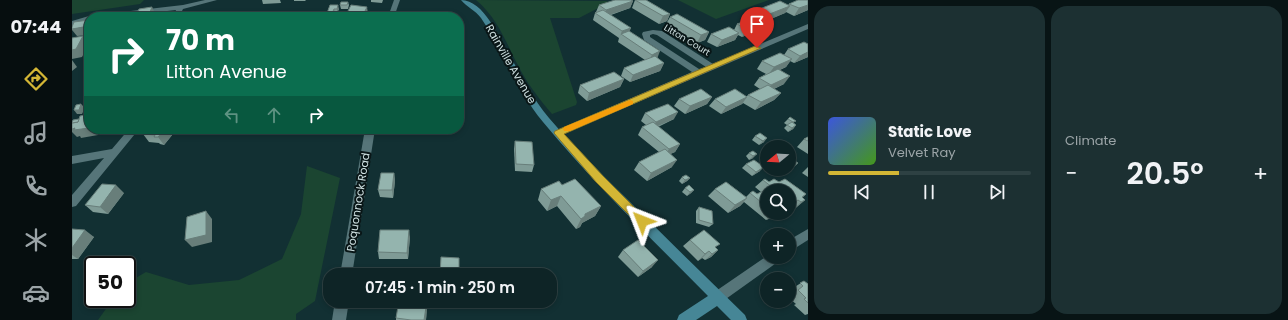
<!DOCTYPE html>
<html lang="en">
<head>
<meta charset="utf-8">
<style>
	:root { --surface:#0e2426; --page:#1c3032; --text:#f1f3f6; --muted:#9ba4a7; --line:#2e4143; --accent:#d3b635 }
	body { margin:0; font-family:Poppins,sans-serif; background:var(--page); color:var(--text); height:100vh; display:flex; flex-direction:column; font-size:15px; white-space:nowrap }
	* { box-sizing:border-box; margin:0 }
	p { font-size:13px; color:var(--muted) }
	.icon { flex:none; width:22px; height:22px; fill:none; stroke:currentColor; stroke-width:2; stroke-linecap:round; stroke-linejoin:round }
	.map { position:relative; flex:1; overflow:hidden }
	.details { display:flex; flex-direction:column; gap:6px; padding:6px; background:#081415; width:480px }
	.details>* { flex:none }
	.hud { position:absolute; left:12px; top:12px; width:380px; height:122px; border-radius:16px; box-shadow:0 2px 6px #0003,0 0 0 1px var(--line); background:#0b6e4f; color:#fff; overflow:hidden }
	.needle { width:26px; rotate:252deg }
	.fabs { position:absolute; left:688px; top:140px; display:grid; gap:8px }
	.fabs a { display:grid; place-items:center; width:36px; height:36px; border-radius:50%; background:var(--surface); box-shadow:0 2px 6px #0003,0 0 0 1px var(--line); font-size:20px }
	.speed { position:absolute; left:12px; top:256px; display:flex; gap:8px; font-size:20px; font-weight:700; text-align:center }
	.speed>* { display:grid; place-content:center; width:52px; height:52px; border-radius:50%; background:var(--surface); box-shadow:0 2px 6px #0003,0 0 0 1px var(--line); line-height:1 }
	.speed .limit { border:2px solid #111; border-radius:6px; background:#fff; color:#111 }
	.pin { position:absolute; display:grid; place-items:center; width:34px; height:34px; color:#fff; margin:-41px -17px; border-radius:50% 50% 50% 0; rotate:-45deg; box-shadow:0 0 4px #0007 }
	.pin .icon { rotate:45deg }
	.me { position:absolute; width:44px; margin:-22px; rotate:315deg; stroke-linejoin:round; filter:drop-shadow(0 0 3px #0008) }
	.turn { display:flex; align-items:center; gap:14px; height:84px; padding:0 16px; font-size:18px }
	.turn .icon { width:52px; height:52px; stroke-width:2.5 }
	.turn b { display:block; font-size:28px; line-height:34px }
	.lanes { display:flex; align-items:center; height:38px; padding:0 16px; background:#0003; justify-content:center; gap:20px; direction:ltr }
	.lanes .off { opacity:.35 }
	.big { font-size:30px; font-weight:600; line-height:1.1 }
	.details .widget { flex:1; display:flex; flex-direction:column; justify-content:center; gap:6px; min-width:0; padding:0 14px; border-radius:16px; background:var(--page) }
	.song { display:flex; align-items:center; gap:12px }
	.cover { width:48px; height:48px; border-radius:6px; background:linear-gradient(135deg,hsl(230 70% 55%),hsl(100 70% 35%)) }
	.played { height:4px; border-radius:2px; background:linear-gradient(90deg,var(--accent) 35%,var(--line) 35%) }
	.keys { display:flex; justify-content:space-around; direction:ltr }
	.heat { display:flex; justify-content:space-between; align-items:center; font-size:22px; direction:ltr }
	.details .tiles { flex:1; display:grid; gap:6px; grid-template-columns:repeat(2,1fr) }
	.trip { position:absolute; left:251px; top:268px; width:234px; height:40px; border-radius:16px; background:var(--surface); box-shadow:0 2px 6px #0003,0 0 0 1px var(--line); font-weight:600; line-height:40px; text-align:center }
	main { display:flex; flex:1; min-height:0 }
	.tab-bar { display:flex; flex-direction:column; width:72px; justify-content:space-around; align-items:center; background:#060e0f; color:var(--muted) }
	.tab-bar .icon { width:28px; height:28px }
	.tab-bar .active { color:var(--accent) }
	.tab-bar b { font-size:18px; color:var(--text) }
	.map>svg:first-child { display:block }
	.green { fill:#1b4531 }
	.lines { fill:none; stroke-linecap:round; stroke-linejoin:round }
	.minor { fill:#567579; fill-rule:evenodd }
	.tertiary { fill:#567579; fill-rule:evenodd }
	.secondary { fill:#468696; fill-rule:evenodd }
	.wall { fill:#7f9b96 }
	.shaded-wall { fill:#687e7a }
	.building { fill:#94b4ae; stroke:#687e7a }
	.route { fill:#d3b635; stroke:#897622 }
	.slow { fill:#f59e0b }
	.labels { text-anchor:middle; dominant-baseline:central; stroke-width:4; stroke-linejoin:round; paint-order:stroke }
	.far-street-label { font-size:9px; fill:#cfe0e1; stroke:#091617 }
	.street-label { font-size:11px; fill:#cfe0e1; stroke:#091617 }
</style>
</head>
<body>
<main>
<nav class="tab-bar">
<b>07:44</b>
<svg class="icon active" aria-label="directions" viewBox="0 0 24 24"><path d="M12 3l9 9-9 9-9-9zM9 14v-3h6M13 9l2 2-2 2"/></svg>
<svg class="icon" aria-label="music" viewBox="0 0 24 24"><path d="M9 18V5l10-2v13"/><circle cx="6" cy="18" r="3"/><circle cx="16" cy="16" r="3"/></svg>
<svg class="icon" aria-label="phone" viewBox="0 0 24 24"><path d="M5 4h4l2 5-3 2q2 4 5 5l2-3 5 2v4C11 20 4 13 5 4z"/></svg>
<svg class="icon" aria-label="climate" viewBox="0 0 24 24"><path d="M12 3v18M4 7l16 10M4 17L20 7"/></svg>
<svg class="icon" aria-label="car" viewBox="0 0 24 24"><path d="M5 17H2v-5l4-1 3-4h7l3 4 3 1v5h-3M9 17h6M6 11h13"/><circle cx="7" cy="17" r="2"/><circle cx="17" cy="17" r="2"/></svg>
</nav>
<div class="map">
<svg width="736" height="320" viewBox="0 0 736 320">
	<rect width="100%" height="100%" fill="#123033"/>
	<g class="green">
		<polygon points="0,0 72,0 68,4 0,14"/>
		<path d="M 404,0 L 535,1 L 536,3 L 507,18 L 478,18 L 505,102 L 504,105 L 480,114 C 469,101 457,86 449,71 C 435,46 427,19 404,0 Z"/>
		<polygon points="606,0 697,0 644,19"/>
		<polygon points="235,166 268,178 243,301 224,314 224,320 26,320 41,299 55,299 55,283 74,272 117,285 167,280 210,259 229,214"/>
	</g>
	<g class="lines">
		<g class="minor">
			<polygon points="133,0 145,0 111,9 107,17 101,17 104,10 42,17 21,17 24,15 111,5"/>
			<polygon points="17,16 20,17 17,17 17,20 0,25 0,21"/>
			<path d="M 736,24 L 736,29 L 489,135 L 483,135 L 481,133 L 483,131 L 620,72 L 572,40 L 570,34 L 571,32 L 581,30 L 590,31 L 641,64 ZM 581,34 L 585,35 L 634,67 L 627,69 L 578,37 L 578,35 Z"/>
			<polygon points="57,129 67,129 4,206 0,207 0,195 32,158 0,164 0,156 40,149"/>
		</g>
		<g class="tertiary">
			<polygon points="322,0 328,0 322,17 316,17"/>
			<polygon points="293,129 303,129 280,275 268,275"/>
			<polygon points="736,229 736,240 717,252 717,240"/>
			<polygon points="695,256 695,257 709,257 707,261 651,301 646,303 641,301 640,297 641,293"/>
			<polygon points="263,301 277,301 274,320 260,320"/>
		</g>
		<path class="secondary" d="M 389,0 C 412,0 427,38 438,56 C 450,77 461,99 477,118 C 504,150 535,179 565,209 C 601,245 637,280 673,315 L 675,320 L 659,320 L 645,306 L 624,320 L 605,320 L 607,315 L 636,296 C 580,239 522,184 471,122 C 445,91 432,51 409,18 C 403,10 395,7 389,0 Z"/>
	</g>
	<g class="wall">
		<polygon points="190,0 208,0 209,3 191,4"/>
		<polygon points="222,0 234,0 233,1 222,1"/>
		<polygon points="299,0 311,0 310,3 299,2"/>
		<polygon points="563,0 598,14 595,21 587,24 560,8"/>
		<polygon points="736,0 736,10 722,16 714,12 713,13 698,19 694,27 670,37 666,35 663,40 645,47 635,42 639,34 662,30 665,24 681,18 680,18 685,10 716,5 717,4"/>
		<polygon points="561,1 558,8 539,15 557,31 585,58 592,63 588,71 558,82 549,76 552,68 573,60 546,42 547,38 521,20 523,13 524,12 527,5"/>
		<polygon points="276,2 277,5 276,9 269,9 268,5"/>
		<polygon points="258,5 267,9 265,13 263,13 261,17 254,17 254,16"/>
		<polygon points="276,11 296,14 295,17 276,17"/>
		<polygon points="598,17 637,32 633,40 625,43 594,24"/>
		<polygon points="716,49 736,57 722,63 718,61 714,67 708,70 712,84 702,89 709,93 702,100 683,110 671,103 670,104 649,114 637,106 643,99 675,96 676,95 688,89 682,85 687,78 694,74 685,69 690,61 712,55"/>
		<polygon points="552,79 548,87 515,101 506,93 508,85"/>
		<polygon points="640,97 635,104 613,114 602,106 607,99"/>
		<polygon points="573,113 602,119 586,127 608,144 603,152 598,154 600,167 575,181 562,170 567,162 587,152 566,135 570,127 574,125 569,121"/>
		<polygon points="716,119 724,121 721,123 724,125 721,129 716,132 712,128 715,125 712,123"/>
		<polygon points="105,129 92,145 88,144 87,143 77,142 71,134"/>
		<polygon points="242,129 242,134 235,135 234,131"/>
		<polygon points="247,129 266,129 265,134 249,134"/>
		<polygon points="683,136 692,142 687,145 680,140"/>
		<polygon points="736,137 736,154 725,147 732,139"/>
		<polygon points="443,141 462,165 460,172 443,171 442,149"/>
		<polygon points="681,151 681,158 677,160 674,156 677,153"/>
		<polygon points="695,151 695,162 692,160 693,158 691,156"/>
		<polygon points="717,156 726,163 719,170 712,174 705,169 717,169"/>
		<polygon points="674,164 688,171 680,176 670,168"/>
		<polygon points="736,167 736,177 730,173"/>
		<polygon points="322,173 323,181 321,198 308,197 306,190"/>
		<polygon points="610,177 618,178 615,181 610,184 607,181"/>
		<polygon points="693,179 697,182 702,179 707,182 713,179 734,194 730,198 733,200 721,210 717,207 717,191 695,191 695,213 705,213 699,218 694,220 672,202 668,206 656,213 636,196 643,189 654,182 674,197 678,193 681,191 685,194 689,192 683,187 691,180"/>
		<polygon points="490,185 529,206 523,216 510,223 508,227 504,229 485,206 475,211 466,200 469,189"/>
		<polygon points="613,188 622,190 619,193 615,196 610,192"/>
		<polygon points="52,193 36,214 21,212 13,205"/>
		<polygon points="627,207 641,224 637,227 624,223 624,211"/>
		<polygon points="0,229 22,237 6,259 0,259"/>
		<polygon points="338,237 336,259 307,259 306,252"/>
		<polygon points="618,240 644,248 646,250 639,257 633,260 630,258 626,261 611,246"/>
		<polygon points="551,250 580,267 566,277 546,257"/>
		<polygon points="732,281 736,284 736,314 733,315 722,305 724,304 717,298 717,296 721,293 718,290"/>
		<polygon points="355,301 355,307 354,320 324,320 324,318"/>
		<polygon points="367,301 387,301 387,306 367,305"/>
	</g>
	<g class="shaded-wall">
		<polygon points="561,1 558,8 531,17 534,10"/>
		<polygon points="266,5 267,9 265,13 265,9"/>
		<polygon points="736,5 736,10 722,16 727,8"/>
		<polygon points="718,6 713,13 690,23 695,15"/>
		<polygon points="80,7 84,15 83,17 76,17"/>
		<polygon points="295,7 296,14 295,17 292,17 292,13"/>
		<polygon points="262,9 263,13 261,17 259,17 259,16"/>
		<polygon points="598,14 595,21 587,24 591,16"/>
		<polygon points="699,20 694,27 670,37 675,29"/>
		<polygon points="17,26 17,35 5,36 0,30 0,29"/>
		<polygon points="559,28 556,35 549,34 547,38 550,31"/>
		<polygon points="637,32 633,40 625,43 629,35"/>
		<polygon points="667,33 663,40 645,47 650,40"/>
		<polygon points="11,36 17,44 10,57 0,59 0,50"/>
		<polygon points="588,51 585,59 576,62 580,55"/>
		<polygon points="736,52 736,57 722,63 728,56"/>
		<polygon points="720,59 714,67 696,75 702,67"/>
		<polygon points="0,60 5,67 0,71"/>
		<polygon points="592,63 588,71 558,82 561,75"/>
		<polygon points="718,76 712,84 693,93 699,85"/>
		<polygon points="552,79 548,87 515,101 517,93"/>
		<polygon points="709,93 702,100 683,110 689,102"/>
		<polygon points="640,97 635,104 613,114 618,106"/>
		<polygon points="675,97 670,104 649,114 654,107"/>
		<polygon points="9,104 13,108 10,114 5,114 2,110"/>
		<polygon points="606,112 602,119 579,129 584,122"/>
		<polygon points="724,125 721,129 716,132 720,128"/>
		<polygon points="17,128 17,129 28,129 26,135 9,138 8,136 5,137 0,132 0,129"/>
		<polygon points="93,129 105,129 92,145 86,137"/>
		<polygon points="241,129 242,129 242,134 240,130"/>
		<polygon points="695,138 692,142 687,145 691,141"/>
		<polygon points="608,144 603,152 592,157 597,149"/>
		<polygon points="685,154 681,158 677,160 681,156"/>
		<polygon points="605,160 600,167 575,181 579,173"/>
		<polygon points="726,163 719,170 712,174 719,167"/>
		<polygon points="692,167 688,171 680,176 684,172"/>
		<polygon points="322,173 323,181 321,198 320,190"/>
		<polygon points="618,178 615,181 610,184 613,180"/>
		<polygon points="44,185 52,193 36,214 28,207"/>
		<polygon points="622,190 619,193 615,196 618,192"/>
		<polygon points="489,196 485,206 475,211 479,200"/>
		<polygon points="675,198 668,206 656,213 663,205"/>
		<polygon points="726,200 717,207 717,206 721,203"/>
		<polygon points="733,200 725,207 721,210 729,202"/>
		<polygon points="529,206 523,216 510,223 508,227 504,229 509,219 513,214"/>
		<polygon points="134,211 140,219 140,242 120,247 113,240"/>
		<polygon points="701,213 705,213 699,218 694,220"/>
		<polygon points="13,230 22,237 6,259 0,255 0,248"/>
		<polygon points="337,230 338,237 336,259 335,253"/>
		<polygon points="646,250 639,257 633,260 640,254"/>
		<polygon points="637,251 630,258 626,261 633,254"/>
		<polygon points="586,260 580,267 566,277 571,271"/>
		<polygon points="355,301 355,307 354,320 352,320"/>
	</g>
	<g class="building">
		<polygon points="543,0 559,0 561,1 534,10 527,5"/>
		<polygon points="563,0 574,0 598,14 591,16"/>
		<polygon points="726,0 736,0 736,5 727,8 717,4"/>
		<polygon points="708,1 718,6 695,15 685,10"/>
		<polygon points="269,2 276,2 275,5 268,5"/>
		<polygon points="258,5 266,5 265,9 262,9 259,16 254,16"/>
		<polygon points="279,5 295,7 292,13 276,13 277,11 276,11"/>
		<polygon points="80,7 76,17 63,17 67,9"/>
		<polygon points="531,10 559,28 550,31 523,13"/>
		<polygon points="133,14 132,17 120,17 121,16"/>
		<polygon points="605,14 637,32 629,35 598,17"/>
		<polygon points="689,15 699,20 675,29 665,24"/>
		<polygon points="17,20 17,26 0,29 0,27 2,22"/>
		<polygon points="657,27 667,33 650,40 639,34"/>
		<polygon points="557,31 588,51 580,55 549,34"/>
		<polygon points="11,36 4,49 0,50 0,38"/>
		<polygon points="732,42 736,44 736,52 728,56 716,49"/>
		<polygon points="708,53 720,59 702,67 690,61"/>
		<polygon points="583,56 592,63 561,75 552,68"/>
		<polygon points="706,69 718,76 699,85 687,78"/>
		<polygon points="542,72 552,79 517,93 508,85"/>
		<polygon points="696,85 709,93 689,102 676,95"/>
		<polygon points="629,89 640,97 618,106 607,99"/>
		<polygon points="663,89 675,97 654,107 643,99"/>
		<polygon points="9,104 7,110 2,110 4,105"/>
		<polygon points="596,104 606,112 584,122 573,113"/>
		<polygon points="17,114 17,128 2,130 3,128 0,129 0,123 6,122 8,116"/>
		<polygon points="718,117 724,121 721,122 716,119"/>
		<polygon points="7,119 6,122 0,123 1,120"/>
		<polygon points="581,122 608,144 597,149 570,127"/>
		<polygon points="720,122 724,125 720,128 715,125"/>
		<polygon points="75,129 93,129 86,137 82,137 83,135 71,134"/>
		<polygon points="234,129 241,129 240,130 234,131"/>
		<polygon points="688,133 695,138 691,141 683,136"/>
		<polygon points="736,137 736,141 732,139"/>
		<polygon points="443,141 460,142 462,165 444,164"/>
		<polygon points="593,149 605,160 579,173 567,162"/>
		<polygon points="681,151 685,154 681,156 677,153"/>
		<polygon points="717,156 726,163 719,167 717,165"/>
		<polygon points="682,160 692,167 684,172 674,164"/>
		<polygon points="309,173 322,173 320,190 306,190"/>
		<polygon points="614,175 618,178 613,180 610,177"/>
		<polygon points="503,179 529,206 513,214 513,216 509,219 489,196 479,200 469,189 487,181 490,185"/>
		<polygon points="693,179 697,182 702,179 707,182 713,179 734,194 730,197 733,200 729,202 726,200 721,203 717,200 717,191 705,191 691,180"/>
		<polygon points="654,182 675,198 663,205 643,189"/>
		<polygon points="30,184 44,185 28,207 13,205"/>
		<polygon points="617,185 622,190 618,192 613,188"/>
		<polygon points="695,189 698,191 695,191 695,207 678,193 681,191 685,194"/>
		<polygon points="627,207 640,211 641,224 627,220"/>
		<polygon points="134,211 134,235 113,240 115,217"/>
		<polygon points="0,229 13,230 0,248"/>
		<polygon points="308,230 337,230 335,253 306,252"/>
		<polygon points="632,230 648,244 643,247 646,250 640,254 637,251 633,254 618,240"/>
		<polygon points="566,240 586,260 571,271 551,250"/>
		<polygon points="369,257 387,258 387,275 368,275"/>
		<polygon points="732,281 736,284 736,303 732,299 734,298 726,290 731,286 728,283"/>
		<polygon points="327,301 355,301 352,320 339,320 324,318"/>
	</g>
	<polygon class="route" points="683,46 689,48 492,134 531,176 573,218 575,221 573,224 570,226 566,224 524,182 482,133 483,131"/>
	<polygon class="slow" points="558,100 561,101 561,104 498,131 492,131 491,129 492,127"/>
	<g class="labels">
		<g class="far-street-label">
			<text transform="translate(615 40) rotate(31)">Litton Court</text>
		</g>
		<g class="street-label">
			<text transform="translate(439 64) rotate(60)">Rainville Avenue</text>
			<text transform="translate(286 202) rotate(-81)">Poquonnock Road</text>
		</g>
	</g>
</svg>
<div class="fabs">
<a><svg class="needle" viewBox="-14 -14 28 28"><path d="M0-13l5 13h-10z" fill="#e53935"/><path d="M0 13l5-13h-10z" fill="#9ba4a7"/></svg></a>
<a><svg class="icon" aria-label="search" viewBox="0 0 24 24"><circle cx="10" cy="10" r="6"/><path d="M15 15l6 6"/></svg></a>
<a>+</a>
<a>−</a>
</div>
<div class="speed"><div class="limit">50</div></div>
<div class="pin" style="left:685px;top:48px;background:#d93025"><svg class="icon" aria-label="arrive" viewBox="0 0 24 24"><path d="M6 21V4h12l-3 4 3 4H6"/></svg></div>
<svg class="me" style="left:570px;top:221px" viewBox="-20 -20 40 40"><path d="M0-17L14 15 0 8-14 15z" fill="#d3b635" stroke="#fff" stroke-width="4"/></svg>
<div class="trip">07:45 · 1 min · 250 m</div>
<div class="hud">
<div class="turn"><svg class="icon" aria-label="right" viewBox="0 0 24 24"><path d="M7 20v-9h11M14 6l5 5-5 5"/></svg><div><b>70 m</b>Litton Avenue</div></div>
<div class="lanes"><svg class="icon off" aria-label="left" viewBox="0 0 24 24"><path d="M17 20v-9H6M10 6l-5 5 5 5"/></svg><svg class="icon off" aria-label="ahead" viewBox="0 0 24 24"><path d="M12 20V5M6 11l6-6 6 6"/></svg><svg class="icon" aria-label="right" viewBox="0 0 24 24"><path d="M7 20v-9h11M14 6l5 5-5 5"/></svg></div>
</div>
</div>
<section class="details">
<div class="tiles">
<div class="widget">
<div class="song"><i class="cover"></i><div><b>Static Love</b><p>Velvet Ray</p></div></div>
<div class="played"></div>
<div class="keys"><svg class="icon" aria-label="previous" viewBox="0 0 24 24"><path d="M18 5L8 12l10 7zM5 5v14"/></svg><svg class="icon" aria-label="pause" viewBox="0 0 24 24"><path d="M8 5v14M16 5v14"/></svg><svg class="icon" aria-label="next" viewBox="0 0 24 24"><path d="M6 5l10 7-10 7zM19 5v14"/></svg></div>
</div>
<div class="widget"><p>Climate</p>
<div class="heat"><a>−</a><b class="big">20.5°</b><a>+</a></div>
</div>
</div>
</section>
</main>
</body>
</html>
